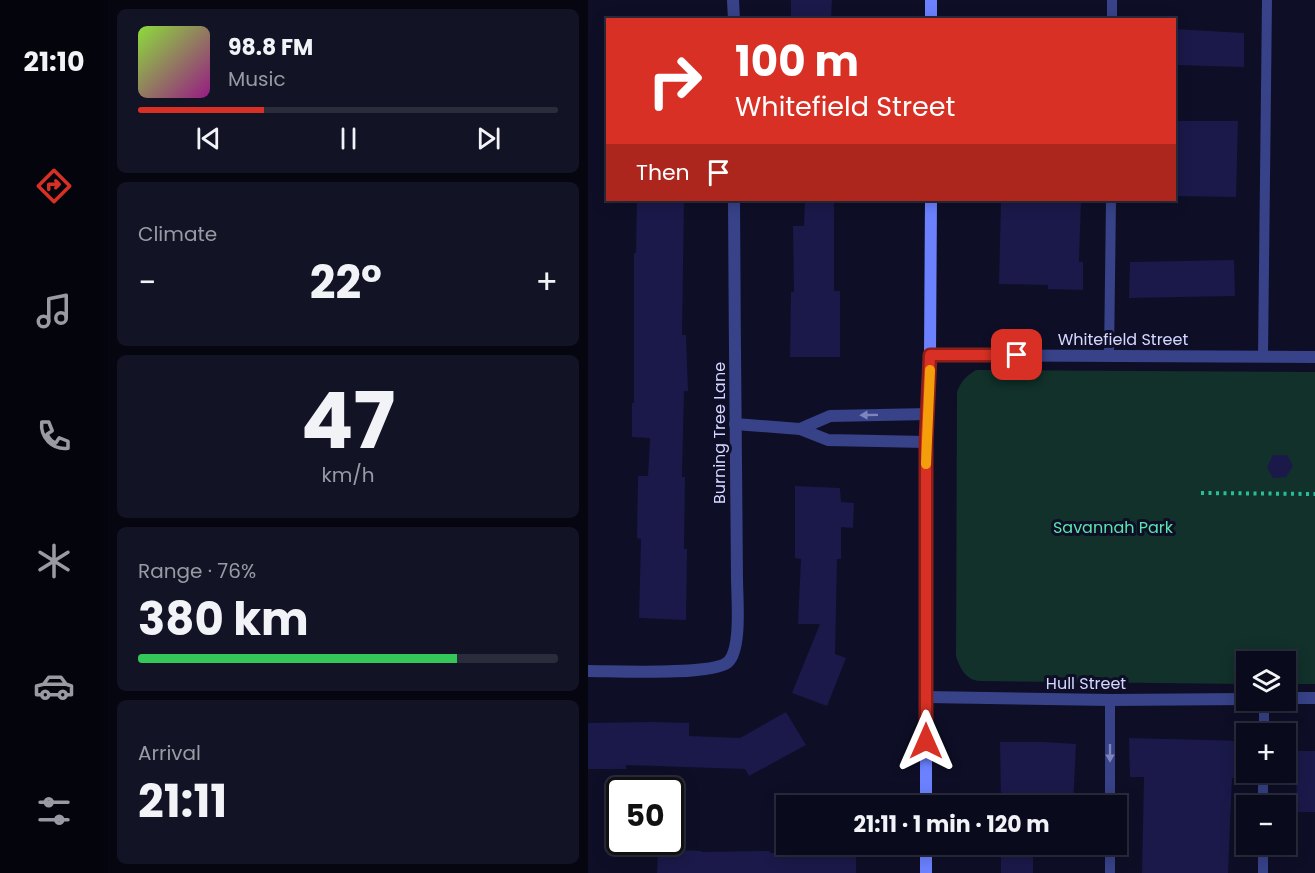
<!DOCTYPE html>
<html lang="en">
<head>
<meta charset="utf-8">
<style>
	:root { --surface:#0a0a1d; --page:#131326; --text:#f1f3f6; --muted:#999aa4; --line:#2a2b3b; --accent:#d93025 }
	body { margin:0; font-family:Poppins,sans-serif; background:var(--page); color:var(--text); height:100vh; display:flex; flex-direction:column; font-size:22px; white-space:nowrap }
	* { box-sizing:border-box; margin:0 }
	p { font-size:20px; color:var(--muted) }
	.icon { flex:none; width:33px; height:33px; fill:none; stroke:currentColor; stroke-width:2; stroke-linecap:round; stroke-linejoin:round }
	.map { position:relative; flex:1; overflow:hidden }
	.details { display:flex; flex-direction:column; gap:9px; padding:9px; background:#060610; width:480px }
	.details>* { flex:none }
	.top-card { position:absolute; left:18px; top:18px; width:570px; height:183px; border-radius:0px; box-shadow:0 3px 15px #0003,0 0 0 2px var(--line); background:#d93025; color:#fff; overflow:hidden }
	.fabs { position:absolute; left:648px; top:651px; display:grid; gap:12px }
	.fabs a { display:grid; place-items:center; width:60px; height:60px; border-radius:0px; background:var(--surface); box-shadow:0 3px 15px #0003,0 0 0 2px var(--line); font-size:30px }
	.speed { position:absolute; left:18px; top:777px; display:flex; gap:12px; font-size:30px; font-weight:700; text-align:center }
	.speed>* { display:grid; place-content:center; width:78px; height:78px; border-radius:50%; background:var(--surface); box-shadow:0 3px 15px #0003,0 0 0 2px var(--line); line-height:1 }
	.speed .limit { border:3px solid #111; border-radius:9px; background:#fff; color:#111 }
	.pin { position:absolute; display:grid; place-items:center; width:51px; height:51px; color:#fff; margin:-26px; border-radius:12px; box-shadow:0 3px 9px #0006 }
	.me { position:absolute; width:66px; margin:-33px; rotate:0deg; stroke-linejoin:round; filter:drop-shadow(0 0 4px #0008) }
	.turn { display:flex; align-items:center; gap:21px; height:126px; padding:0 30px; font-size:27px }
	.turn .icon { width:78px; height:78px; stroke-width:2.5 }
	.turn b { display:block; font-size:42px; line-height:51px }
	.then { display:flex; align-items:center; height:57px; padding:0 30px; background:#0003; gap:12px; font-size:22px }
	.big { font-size:45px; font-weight:700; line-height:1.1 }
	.details .card { flex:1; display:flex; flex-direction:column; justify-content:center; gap:9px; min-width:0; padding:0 21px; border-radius:9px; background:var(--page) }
	.details .dial { align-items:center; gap:0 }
	.dial b { font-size:78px; line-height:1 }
	.song { display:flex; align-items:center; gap:18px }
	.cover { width:72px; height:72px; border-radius:9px; background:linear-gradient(135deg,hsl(90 70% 55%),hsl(310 70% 35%)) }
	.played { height:6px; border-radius:3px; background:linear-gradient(90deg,var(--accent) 30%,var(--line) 30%) }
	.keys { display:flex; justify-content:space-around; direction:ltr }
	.heat { display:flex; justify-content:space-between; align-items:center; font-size:33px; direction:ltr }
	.charge { height:9px; border-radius:4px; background:linear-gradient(90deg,#34c759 76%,var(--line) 0) }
	.trip { position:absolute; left:188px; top:795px; width:351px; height:60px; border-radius:0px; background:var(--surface); box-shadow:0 3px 15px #0003,0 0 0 2px var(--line); font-weight:700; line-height:60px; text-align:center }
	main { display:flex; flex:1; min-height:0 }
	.tab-bar { display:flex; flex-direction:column; width:108px; justify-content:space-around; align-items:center; background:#04040c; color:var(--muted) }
	.tab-bar .icon { width:42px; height:42px }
	.tab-bar .on { color:var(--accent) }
	.tab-bar b { font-size:27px; color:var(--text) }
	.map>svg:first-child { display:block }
	.green { fill:#11312a }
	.building { fill:#1a1949 }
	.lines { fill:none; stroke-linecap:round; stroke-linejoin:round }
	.path { stroke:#29be9b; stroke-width:4; stroke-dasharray:3 4.5; stroke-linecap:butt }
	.service { stroke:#374288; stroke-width:10 }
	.minor { stroke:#374288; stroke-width:12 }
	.secondary { stroke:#6b81ff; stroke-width:12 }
	.oneway { fill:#7e85be }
	.route-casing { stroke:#8d1f18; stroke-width:15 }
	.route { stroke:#d93025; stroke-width:10 }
	.slow { stroke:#f59e0b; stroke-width:10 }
	.labels { text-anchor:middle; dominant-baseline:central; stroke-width:6; stroke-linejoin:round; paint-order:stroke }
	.street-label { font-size:16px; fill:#d4d7ff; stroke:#0e0e27 }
	.park-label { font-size:16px; fill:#5ae5aa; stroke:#0e0e27 }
</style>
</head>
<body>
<main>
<nav class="tab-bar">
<b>21:10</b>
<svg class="icon on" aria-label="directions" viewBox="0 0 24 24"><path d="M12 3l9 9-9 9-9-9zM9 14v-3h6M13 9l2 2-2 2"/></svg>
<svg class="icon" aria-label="music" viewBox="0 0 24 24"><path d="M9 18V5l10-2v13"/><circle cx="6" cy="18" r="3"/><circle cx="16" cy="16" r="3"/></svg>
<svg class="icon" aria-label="phone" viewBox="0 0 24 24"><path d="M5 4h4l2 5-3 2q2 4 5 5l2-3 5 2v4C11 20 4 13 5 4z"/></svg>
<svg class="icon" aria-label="climate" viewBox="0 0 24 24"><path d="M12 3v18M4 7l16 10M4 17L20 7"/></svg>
<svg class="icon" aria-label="car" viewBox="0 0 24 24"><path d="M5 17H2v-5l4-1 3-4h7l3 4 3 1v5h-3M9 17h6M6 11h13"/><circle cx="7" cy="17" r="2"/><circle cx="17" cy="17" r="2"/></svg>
<svg class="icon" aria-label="filters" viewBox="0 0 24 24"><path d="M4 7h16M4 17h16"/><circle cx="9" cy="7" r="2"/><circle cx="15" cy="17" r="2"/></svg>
</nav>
<section class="details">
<div class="card">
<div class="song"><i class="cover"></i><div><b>98.8 FM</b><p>Music</p></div></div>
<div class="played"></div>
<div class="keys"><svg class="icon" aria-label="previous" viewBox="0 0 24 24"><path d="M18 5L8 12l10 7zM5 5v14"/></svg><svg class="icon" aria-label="pause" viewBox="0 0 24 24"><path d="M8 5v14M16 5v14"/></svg><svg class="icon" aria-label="next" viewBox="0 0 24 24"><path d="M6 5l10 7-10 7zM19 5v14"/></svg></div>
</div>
<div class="card"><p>Climate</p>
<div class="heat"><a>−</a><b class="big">22°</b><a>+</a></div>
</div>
<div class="card dial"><b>47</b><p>km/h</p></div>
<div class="card"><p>Range · 76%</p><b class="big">380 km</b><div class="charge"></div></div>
<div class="card"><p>Arrival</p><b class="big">21:11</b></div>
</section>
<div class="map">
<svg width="727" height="873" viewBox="0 0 727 873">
	<rect width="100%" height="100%" fill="#0e0e27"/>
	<path class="green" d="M 388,370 L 727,372 L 727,684 L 698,684 L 698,662 L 658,662 L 658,684 L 392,681 C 378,680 372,669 368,656 L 369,392 C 373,381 378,376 388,370 Z"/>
	<g class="building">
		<polygon points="203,0 244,0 243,20 203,20"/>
		<polygon points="586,29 656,33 656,67 586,65"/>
		<polygon points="586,121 650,121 648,197 586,196"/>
		<polygon points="49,200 96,200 94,335 98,335 100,391 96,391 94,477 97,477 96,549 99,549 98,620 51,618 53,539 49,538 50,476 60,476 62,438 44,437 44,403 46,403 46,253 48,253"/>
		<polygon points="217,200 246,200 246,291 252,291 252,357 202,357 203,292 206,292 205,226 216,226"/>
		<polygon points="413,200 493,200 491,262 495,262 495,290 460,289 460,285 411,284"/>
		<polygon points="646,260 647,296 541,298 542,262"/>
		<polygon points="685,455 699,455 705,466 698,477 685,478 679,467"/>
		<polygon points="207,486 252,488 253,502 266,503 265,528 253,527 253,559 249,559 247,654 258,658 239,706 204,693 232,624 210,624 213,559 207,558"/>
		<polygon points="198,712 218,745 161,776 157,769 38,765 38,769 0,769 0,723 63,722 101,723 101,736 152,738"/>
		<polygon points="541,738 656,741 655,778 644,778 640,873 554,873 556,777 542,777"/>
		<polygon points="412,742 456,742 488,744 485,806 413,806"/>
		<polygon points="709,751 727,751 727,812 708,812"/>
		<rect x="413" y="844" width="32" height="29"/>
		<polygon points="70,849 113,851 113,852 182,851 182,853 268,853 268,873 69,873"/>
	</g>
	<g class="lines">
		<polyline class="path" points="613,493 727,494"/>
		<g class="service">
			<polyline points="524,20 524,0"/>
			<polyline points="521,356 523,200"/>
			<polyline points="675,356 679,0"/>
			<polyline points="676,734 676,700"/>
			<polyline points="522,806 522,700"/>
			<polyline points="675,806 675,772"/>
			<polyline points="522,873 522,844"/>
			<polyline points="675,873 675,844"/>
		</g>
		<g class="minor">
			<polyline points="145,0 146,20"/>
			<polyline points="342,355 727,357"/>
			<polyline points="147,424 212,429 240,440 338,442"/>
			<polyline points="212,429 242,416 340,414"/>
			<path d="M 0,671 C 25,671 125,676 140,662 C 154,649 149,597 149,578 C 147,452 147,326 146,200"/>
			<polyline points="338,697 522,700 658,699"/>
			<polyline points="698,698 727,698"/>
		</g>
		<g class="secondary">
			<polyline points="343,20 343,0"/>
			<polyline points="338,806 338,442 342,355 343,200"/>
			<polyline points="338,873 338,844"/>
		</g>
	</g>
	<defs><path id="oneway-solid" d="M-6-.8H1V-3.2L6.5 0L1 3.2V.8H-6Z" transform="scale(1.5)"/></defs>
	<g class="oneway">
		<use href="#oneway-solid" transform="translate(281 415) rotate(179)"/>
		<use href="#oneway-solid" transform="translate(522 753) rotate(90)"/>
	</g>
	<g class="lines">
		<g class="route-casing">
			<polyline id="route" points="338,741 338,442 342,355 429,355"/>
		</g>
		<use href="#route" class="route"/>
		<polyline class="slow" points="338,464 342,370"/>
	</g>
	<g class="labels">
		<g class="street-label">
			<text x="535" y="339">Whitefield Street</text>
			<text transform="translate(131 433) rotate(-90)">Burning Tree Lane</text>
			<text x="498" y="683">Hull Street</text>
		</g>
		<g class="park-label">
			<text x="525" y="527">Savannah Park</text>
		</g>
	</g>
</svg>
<div class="fabs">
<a><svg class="icon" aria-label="layers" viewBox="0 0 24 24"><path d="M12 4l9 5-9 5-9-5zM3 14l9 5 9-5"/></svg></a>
<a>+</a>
<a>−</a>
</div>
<div class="speed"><div class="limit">50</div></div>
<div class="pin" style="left:429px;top:355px;background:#d93025"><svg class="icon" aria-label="arrive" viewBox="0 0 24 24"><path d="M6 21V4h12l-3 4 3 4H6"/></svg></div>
<svg class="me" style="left:338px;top:741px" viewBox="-20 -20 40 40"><path d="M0-17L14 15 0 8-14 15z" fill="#d93025" stroke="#fff" stroke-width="4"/></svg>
<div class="trip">21:11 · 1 min · 120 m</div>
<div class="top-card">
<div class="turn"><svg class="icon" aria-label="right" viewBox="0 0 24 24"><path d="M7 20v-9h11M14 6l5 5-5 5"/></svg><div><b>100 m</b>Whitefield Street</div></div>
<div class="then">Then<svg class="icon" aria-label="arrive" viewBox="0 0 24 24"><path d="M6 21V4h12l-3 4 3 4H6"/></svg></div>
</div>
</div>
</main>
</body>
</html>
